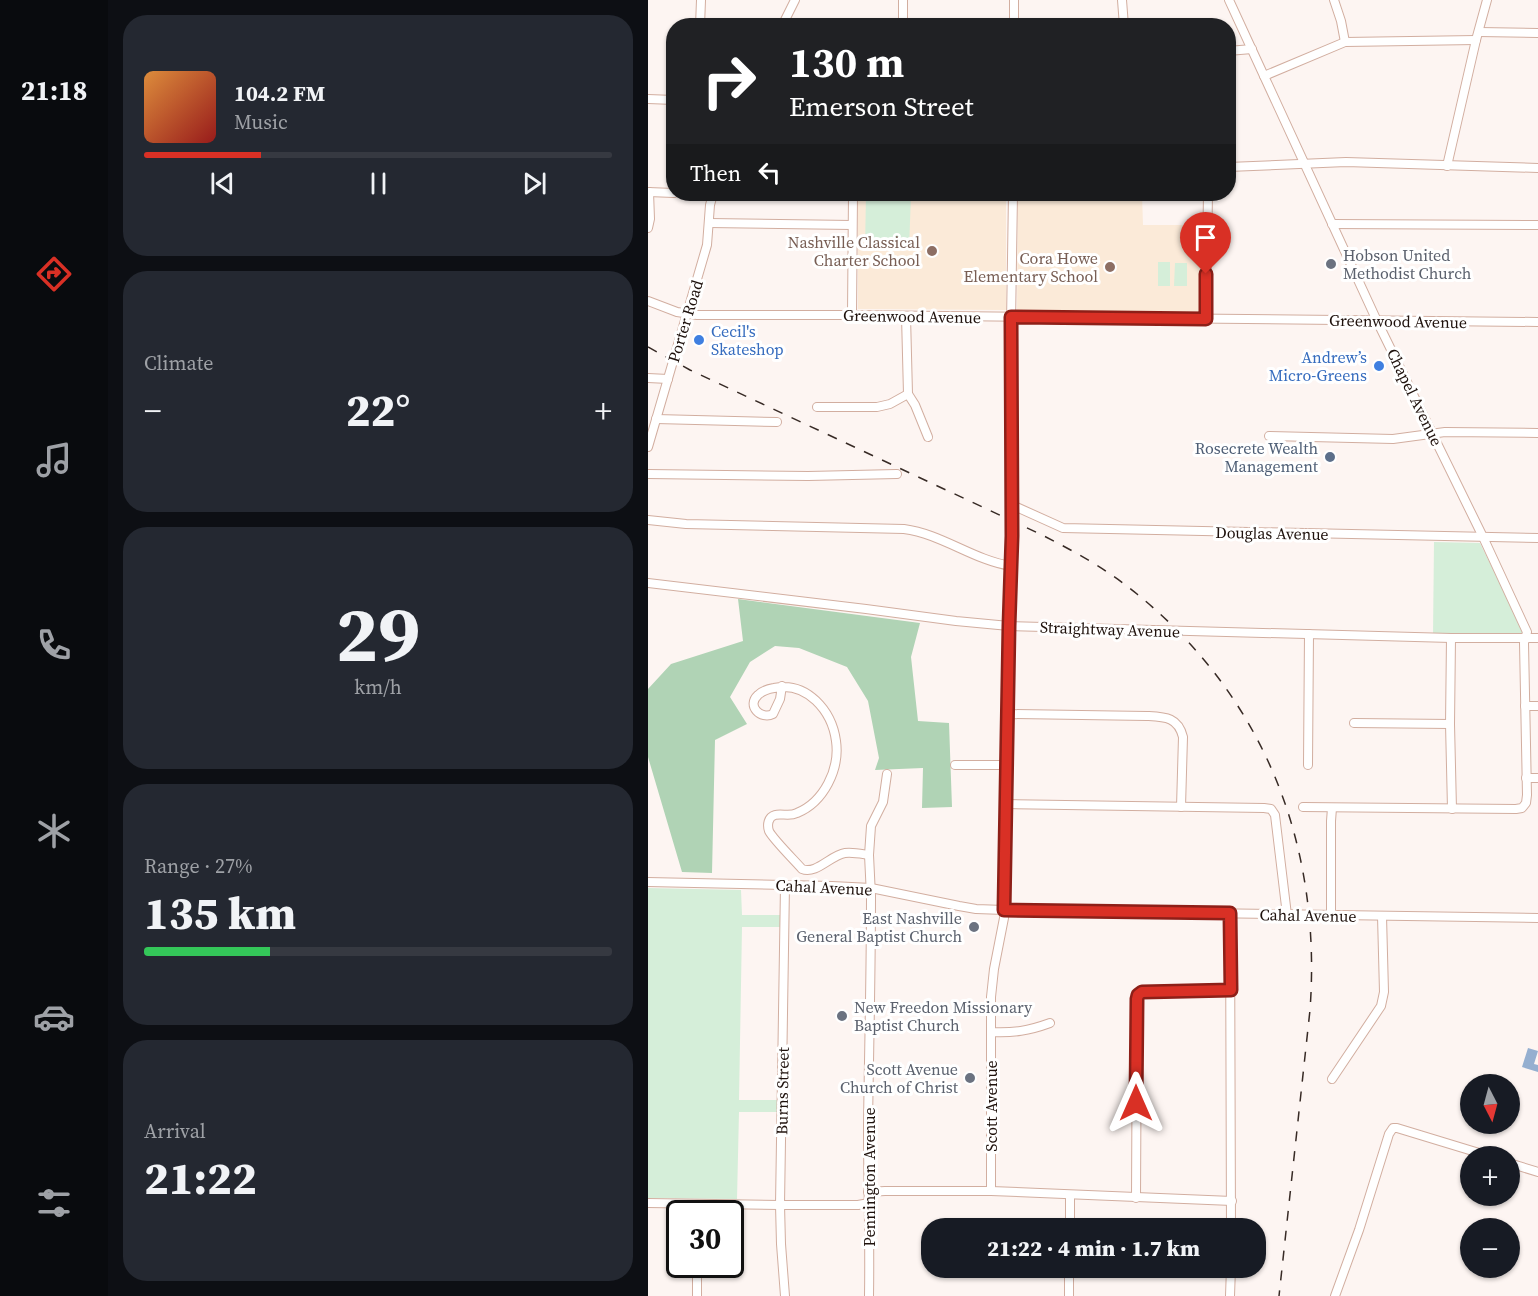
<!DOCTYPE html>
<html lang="en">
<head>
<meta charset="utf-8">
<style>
	:root { --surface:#171b24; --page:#242831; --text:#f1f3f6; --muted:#9ea1a6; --line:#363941; --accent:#d93025 }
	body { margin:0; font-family:"Source Serif 4",serif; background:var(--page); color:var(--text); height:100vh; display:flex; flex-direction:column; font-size:22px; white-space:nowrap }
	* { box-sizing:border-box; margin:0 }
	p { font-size:20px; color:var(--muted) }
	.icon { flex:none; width:33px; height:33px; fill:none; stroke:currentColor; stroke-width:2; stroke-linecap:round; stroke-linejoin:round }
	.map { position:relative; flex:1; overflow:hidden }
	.side { display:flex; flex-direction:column; gap:15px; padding:15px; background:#0d0f14; width:540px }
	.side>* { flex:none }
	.guide { position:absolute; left:18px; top:18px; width:570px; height:183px; border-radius:24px; box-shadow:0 2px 4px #0004; background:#202124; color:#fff; overflow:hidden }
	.needle { width:39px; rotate:174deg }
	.fabs { position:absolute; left:812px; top:1074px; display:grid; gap:12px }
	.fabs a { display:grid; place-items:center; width:60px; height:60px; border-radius:50%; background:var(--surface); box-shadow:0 2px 4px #0004; font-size:30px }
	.speed { position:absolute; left:18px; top:1200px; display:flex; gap:12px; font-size:30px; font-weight:700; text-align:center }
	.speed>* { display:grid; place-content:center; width:78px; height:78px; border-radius:50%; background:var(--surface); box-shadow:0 2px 4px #0004; line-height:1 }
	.speed .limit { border:3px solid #111; border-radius:9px; background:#fff; color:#111 }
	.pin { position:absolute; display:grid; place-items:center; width:51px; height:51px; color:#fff; margin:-62px -26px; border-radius:50% 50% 50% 0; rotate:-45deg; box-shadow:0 0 6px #0007 }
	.pin .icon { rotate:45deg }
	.me { position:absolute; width:66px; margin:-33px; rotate:0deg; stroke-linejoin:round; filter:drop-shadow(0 0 4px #0008) }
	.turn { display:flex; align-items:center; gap:21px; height:126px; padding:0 24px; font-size:27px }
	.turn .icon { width:78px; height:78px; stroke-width:2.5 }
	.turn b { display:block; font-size:42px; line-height:51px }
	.then { display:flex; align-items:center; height:57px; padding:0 24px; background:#0003; gap:12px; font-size:22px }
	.big { font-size:45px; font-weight:800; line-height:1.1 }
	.side .widget { flex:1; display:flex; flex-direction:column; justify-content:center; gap:9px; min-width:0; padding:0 21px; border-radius:24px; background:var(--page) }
	.side .dial { align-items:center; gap:0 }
	.dial b { font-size:78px; line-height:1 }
	.song { display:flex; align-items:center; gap:18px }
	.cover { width:72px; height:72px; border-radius:9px; background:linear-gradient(135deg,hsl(30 70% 55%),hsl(0 70% 35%)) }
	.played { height:6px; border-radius:3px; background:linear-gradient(90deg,var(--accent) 25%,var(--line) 25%) }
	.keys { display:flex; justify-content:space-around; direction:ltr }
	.heat { display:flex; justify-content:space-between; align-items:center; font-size:33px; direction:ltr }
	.charge { height:9px; border-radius:4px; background:linear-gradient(90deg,#34c759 27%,var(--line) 0) }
	.trip { position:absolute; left:273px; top:1218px; width:345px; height:60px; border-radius:24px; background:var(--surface); box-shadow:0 2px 4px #0004; font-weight:800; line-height:60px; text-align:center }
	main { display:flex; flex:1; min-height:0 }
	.tabs { display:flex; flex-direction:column; width:108px; justify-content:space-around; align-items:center; background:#090b0e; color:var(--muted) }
	.tabs .icon { width:42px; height:42px }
	.tabs .active { color:var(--accent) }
	.tabs b { font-size:27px; color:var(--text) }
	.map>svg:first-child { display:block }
	.education { fill:#fbead8 }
	.green { fill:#d5eed9 }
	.forest { fill:#b0d3b5 }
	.water { fill:#95afd0 }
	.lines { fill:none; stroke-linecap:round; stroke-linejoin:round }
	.minor-casing { stroke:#d2aea0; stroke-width:10 }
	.minor { stroke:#fff; stroke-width:8 }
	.rail { stroke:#372a25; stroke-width:1.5; stroke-dasharray:10 10; stroke-linecap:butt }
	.route-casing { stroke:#8d1f18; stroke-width:15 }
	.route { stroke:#d93025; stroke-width:10 }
	.education-dot { fill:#8d6e63; stroke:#fff; stroke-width:2 }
	.worship-dot { fill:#6b7280; stroke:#fff; stroke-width:2 }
	.shop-dot { fill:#3f7fe0; stroke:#fff; stroke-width:2 }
	.service-dot { fill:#5c6f8a; stroke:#fff; stroke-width:2 }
	.labels { text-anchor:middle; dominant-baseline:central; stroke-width:6; stroke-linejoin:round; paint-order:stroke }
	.education-label { font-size:16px; fill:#785e54; stroke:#fff; text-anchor:end }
	.worship-label { font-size:16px; fill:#5b616d; stroke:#fff; text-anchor:start }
	.street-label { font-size:16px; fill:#1e110c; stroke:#fff }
	.shop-label { font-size:16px; fill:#366cbe; stroke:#fff; text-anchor:start }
	.service-label { font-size:16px; fill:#4e5e75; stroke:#fff; text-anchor:end }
</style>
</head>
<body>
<main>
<nav class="tabs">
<b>21:18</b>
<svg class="icon active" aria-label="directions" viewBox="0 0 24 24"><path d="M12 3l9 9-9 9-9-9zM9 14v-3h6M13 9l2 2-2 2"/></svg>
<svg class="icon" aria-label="music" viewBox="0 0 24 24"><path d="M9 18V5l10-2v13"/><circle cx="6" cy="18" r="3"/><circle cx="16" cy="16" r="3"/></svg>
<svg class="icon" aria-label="phone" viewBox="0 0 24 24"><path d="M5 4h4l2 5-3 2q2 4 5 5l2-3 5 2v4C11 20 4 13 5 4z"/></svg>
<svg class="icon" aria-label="climate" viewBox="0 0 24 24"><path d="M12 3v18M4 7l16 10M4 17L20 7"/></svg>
<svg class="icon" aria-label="car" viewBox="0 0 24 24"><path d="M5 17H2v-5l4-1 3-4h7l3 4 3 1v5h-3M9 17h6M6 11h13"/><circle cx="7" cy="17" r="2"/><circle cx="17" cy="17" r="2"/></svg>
<svg class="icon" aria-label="filters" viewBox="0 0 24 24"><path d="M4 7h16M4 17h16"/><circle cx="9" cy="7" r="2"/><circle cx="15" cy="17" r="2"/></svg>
</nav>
<section class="side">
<div class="widget">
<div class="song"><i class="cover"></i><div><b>104.2 FM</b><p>Music</p></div></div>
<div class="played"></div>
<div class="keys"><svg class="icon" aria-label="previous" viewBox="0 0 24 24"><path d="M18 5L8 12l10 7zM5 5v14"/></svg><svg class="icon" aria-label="pause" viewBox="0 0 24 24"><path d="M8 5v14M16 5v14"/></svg><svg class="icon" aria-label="next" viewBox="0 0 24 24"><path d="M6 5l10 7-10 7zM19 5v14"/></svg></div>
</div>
<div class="widget"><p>Climate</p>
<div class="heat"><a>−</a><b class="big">22°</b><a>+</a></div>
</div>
<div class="widget dial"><b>29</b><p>km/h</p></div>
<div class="widget"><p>Range · 27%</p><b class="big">135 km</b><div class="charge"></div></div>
<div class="widget"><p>Arrival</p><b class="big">21:22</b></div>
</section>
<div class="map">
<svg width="890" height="1296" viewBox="0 0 890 1296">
	<rect width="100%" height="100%" fill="#fdf5f2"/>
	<g class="education">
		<polygon points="210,194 358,194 358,310 210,309"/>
		<polygon points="370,194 494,194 495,225 555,225 554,314 369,312"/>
	</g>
	<g class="green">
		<polygon points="218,194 263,194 261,250 217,249"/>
		<rect x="510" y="262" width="12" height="24"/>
		<polygon points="527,263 539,263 539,286 526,286"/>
		<polygon points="786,542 832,543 875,630 874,636 785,635"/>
		<polygon points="0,888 93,890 94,915 134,915 134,927 94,927 91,1100 131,1100 130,1112 91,1112 89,1199 0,1198"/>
	</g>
	<polygon class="forest" points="90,599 272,623 263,657 270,721 301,723 304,807 274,808 275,768 227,770 231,758 220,701 199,667 151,648 127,646 102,662 82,697 99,724 67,740 64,873 34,872 0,757 0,689 23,664 95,641"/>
	<polygon class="water" points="880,1048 890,1051 886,1064 890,1065 890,1072 874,1067"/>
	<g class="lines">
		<g class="minor-casing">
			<g id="minor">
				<polyline points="366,0 366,26"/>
				<polyline points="474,0 476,26"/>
				<polyline points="581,0 729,321 835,537 879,632 876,643 879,795 878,803 874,808 868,809 655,807"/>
				<polyline points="686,0 693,21 697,42"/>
				<polyline points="52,26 53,0"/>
				<polyline points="134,26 147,0"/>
				<polyline points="255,26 255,0"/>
				<polyline points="831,32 890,33"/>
				<polyline points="580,51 604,49"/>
				<polyline points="616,76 697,42 828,40"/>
				<polyline points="0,99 26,100"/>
				<polyline points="799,166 828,40 839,0"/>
				<polyline points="580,167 698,162 890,168"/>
				<polyline points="0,192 26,193"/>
				<polyline points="61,223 204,225"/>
				<polyline points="684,224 890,225"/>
				<polyline points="0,228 2,219 1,192"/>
				<polyline points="0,301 29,312 49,315 204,315 890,322"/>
				<polyline points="204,315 205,194"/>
				<polyline points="258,316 260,394 267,405 280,437"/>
				<polyline points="558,319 560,194"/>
				<polyline points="0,378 20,379"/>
				<polyline points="169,407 229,407 242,404 260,394"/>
				<polyline points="8,419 129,422"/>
				<polyline points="621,436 745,439 797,432 890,433"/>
				<polyline points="0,447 59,245 62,205 65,194"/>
				<polyline points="0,474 160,476 249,474"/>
				<polyline points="364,505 415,528 890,538"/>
				<path d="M 0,520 L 38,524 L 256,529 C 294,534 325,560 363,566"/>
				<polyline points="0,583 218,609 308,621 361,626 803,638 890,638"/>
				<polyline points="803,638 802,724 804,809"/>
				<path d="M 134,686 L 132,699 L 125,714 C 113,720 98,706 110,695 C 114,691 120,689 126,688 C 159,681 184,711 188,741 C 192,769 176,802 149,813 C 141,817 134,813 127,815 C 120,817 119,825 121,831 C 124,838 147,861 154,869 C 168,875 183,855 197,853 C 205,852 214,854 221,855"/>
				<polyline points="877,706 890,706"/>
				<path d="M 360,714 L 499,716 C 517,717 530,717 535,737 L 533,807"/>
				<polyline points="706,723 802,724"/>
				<polyline points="307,765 359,765"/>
				<polyline points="660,765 661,634"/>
				<polyline points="878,778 890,778"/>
				<polyline points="359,804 616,808 623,809 627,815 639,915"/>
				<polyline points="0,882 184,886 223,888 311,906 328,909 356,910 890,918"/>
				<polyline points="582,913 583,1228"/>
				<polyline points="683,915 683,821 684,808"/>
				<path d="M 343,1032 C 366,1033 380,1031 402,1023"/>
				<polyline points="684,1079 733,1006 736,992 734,916"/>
				<polyline points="861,1163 890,1172"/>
				<polyline points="343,1191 343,997 346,969 356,918 357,905 361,626 364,536 363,323 365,194"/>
				<polyline points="220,1192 237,1191 343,1191 584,1201"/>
				<polyline points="488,1198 489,999 491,995 494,992 583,990"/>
				<polyline points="0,1203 132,1205 210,1205 221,1203"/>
				<polyline points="49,1214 49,1204"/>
				<polyline points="422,1228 422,1195"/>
				<polyline points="49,1296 49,1264"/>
				<polyline points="137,1296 133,1244 132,1205 137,885"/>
				<path d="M 221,1296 C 222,1239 220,1183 220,1126 C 221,1049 223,973 223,896 L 221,855 L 223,826 L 235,802 L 239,774"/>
				<polyline points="421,1296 421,1268"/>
				<polyline points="582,1296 583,1268"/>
				<polyline points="687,1296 711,1230 741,1134 745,1128 749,1128 841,1156"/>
			</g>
		</g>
		<use href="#minor" class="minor"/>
		<path class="rail" d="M 0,347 L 42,370 L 392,534 C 426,551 460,570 489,594 C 617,698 674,846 662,1010 L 631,1296"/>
	</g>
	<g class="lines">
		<g class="route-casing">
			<polyline id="route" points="488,1103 489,999 490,995 494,992 583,990 582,913 356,910 361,626 364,536 363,317 558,319 558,274"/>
		</g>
		<use href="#route" class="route"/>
	</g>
	<g class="education-dot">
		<circle cx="284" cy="251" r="6"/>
		<circle cx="462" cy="267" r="6"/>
	</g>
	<g class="worship-dot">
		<circle cx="683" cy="264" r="6"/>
		<circle cx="326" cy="927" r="6"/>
		<circle cx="194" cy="1016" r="6"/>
		<circle cx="322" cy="1078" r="6"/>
	</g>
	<g class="shop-dot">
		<circle cx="51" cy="340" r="6"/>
		<circle cx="731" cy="366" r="6"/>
	</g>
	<circle class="service-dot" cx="682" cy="457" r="6"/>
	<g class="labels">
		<g class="education-label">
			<text x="272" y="242">Nashville Classical<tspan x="272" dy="18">Charter School</tspan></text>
			<text x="450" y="258">Cora Howe<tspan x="450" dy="18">Elementary School</tspan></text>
		</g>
		<g class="worship-label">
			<text x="695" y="255">Hobson United<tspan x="695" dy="18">Methodist Church</tspan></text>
			<text x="314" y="918" text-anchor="end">East Nashville<tspan x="314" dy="18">General Baptist Church</tspan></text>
			<text x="206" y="1007">New Freedon Missionary<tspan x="206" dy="18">Baptist Church</tspan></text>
			<text x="310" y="1069" text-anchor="end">Scott Avenue<tspan x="310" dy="18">Church of Christ</tspan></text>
		</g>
		<g class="street-label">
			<text transform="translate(264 316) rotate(1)">Greenwood Avenue</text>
			<text transform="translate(37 321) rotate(-73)">Porter Road</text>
			<text transform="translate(750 321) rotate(1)">Greenwood Avenue</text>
			<text transform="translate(767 397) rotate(64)">Chapel Avenue</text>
			<text transform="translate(624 533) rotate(1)">Douglas Avenue</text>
			<text transform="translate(462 629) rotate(2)">Straightway Avenue</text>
			<text transform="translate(176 887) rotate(3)">Cahal Avenue</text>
			<text transform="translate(660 915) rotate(1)">Cahal Avenue</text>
			<text transform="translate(134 1091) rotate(-89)">Burns Street</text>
			<text transform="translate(343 1106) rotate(-90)">Scott Avenue</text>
			<text transform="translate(221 1177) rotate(-90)">Pennington Avenue</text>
		</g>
		<g class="shop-label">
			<text x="63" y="331">Cecil's<tspan x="63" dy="18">Skateshop</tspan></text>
			<text x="719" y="357" text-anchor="end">Andrew’s<tspan x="719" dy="18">Micro-Greens</tspan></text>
		</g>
		<g class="service-label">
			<text x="670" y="448">Rosecrete Wealth<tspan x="670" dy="18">Management</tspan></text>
		</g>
	</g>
</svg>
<div class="fabs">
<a><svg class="needle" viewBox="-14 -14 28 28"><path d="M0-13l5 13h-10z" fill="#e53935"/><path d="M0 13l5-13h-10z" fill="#9ea1a6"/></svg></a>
<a>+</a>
<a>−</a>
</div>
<div class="speed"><div class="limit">30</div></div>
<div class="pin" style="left:558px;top:274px;background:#d93025"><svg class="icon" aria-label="arrive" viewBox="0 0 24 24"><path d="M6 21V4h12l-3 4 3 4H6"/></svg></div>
<svg class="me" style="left:488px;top:1103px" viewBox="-20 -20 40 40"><path d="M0-17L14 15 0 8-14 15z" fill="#d93025" stroke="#fff" stroke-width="4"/></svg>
<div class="trip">21:22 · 4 min · 1.7 km</div>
<div class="guide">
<div class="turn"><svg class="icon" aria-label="right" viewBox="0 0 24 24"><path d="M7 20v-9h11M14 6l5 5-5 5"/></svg><div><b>130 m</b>Emerson Street</div></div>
<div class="then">Then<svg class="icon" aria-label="left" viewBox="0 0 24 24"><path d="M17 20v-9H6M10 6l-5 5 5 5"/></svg></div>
</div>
</div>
</main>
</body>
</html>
